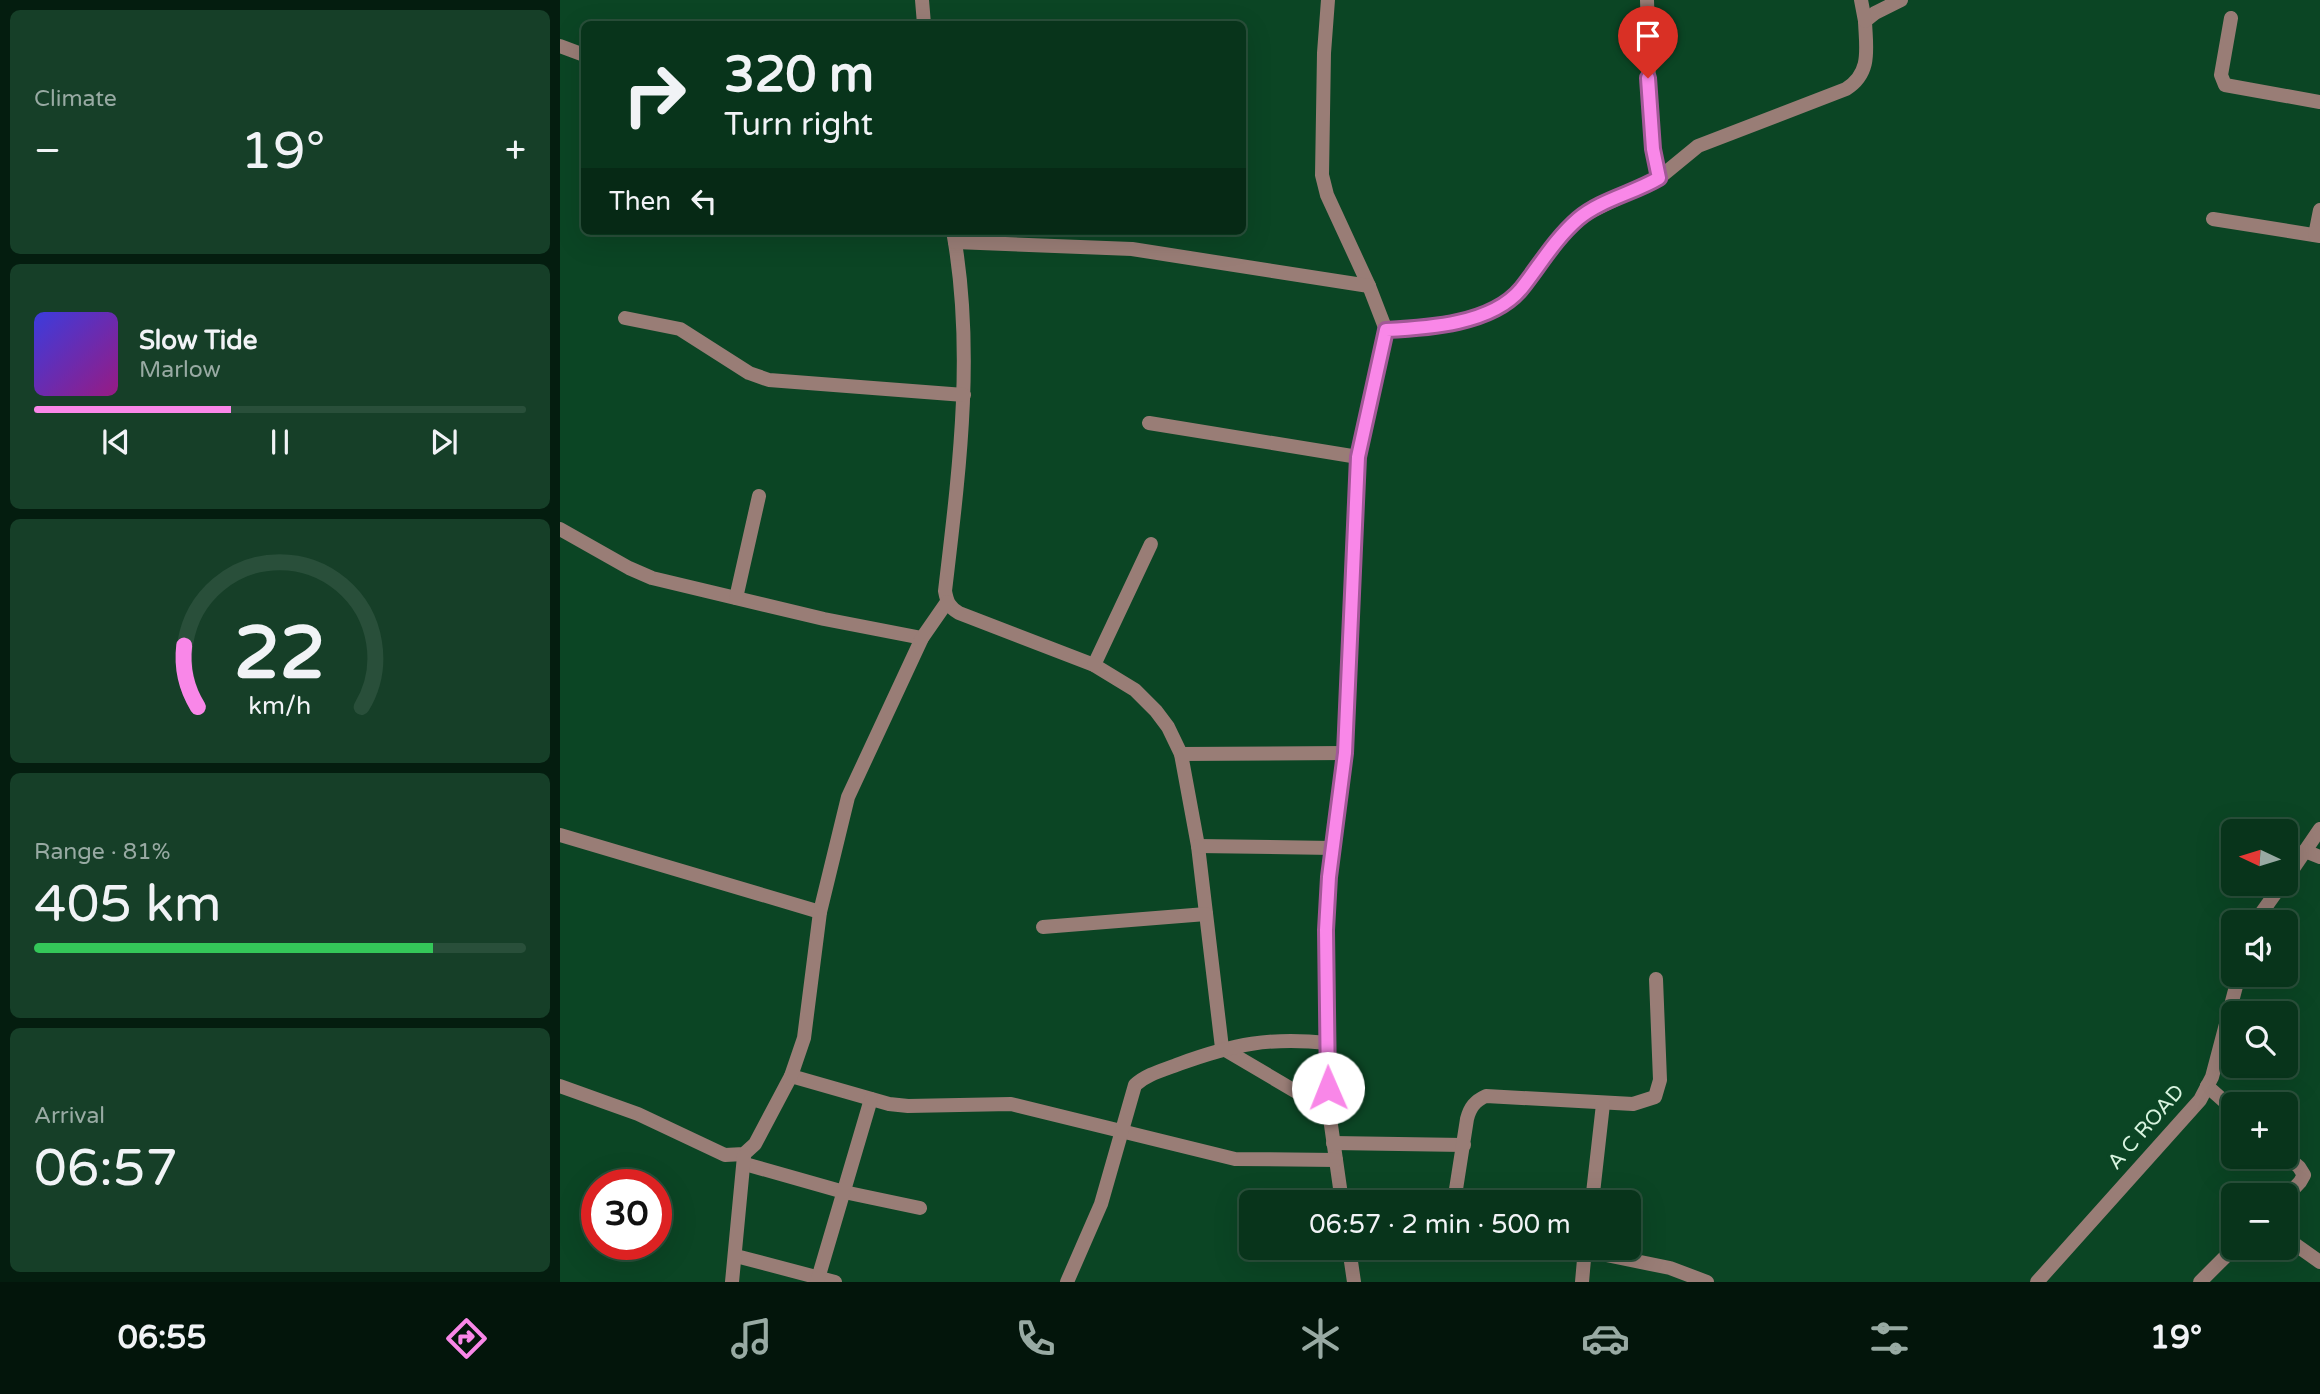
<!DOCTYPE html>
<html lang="en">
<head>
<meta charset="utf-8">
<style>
	:root { --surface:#08341b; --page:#163f28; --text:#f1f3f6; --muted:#98aaa3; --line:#294f3a; --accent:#f987e8 }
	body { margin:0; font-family:"Varela Round",sans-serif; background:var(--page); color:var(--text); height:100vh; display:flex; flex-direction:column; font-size:26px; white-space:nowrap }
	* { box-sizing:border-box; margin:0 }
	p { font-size:23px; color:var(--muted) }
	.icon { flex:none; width:38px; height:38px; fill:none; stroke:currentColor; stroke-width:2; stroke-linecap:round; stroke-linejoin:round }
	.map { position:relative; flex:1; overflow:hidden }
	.drawer { display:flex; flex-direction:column; gap:10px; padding:10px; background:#041d0f; width:560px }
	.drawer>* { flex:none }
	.banner { position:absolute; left:21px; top:21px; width:665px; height:214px; border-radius:10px; box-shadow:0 7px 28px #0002,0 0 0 2px var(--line); background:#08341b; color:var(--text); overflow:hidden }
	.needle { width:46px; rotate:274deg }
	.buttons { position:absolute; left:1661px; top:819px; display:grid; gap:14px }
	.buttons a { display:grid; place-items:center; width:77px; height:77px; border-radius:10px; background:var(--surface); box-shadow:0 7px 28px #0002,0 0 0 2px var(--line); font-size:35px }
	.speed { position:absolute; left:21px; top:1169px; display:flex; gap:14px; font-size:35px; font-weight:700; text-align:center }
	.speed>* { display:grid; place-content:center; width:91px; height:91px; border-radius:50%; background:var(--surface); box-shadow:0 7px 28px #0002,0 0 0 2px var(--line); line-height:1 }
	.speed .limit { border:10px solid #d22; background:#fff; color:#111 }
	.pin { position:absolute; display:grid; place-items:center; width:60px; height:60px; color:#fff; margin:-72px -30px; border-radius:50% 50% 50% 0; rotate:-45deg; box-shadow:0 0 7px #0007 }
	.pin .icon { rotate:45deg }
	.me { position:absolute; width:77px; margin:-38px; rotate:359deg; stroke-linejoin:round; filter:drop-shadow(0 0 5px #0008) }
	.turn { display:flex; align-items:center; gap:24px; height:147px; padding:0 28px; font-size:32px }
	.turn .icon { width:91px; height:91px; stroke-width:2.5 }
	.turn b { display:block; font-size:49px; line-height:60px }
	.then { display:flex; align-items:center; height:66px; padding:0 28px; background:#0003; gap:14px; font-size:26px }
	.big { font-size:52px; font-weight:600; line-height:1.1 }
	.drawer .card { flex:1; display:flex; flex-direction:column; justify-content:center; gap:10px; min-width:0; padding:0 24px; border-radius:10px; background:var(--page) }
	.drawer .dial { align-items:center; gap:0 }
	.dial svg { height:182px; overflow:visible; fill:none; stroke:var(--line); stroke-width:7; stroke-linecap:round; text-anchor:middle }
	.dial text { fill:var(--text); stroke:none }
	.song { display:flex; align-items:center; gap:21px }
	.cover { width:84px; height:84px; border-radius:10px; background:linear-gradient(135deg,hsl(240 70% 55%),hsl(310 70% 35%)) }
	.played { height:7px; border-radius:4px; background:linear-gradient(90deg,var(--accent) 40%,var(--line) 40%) }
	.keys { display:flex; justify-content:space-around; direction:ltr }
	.heat { display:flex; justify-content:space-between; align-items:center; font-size:38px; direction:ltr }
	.charge { height:10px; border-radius:5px; background:linear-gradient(90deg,#34c759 81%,var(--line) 0) }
	.trip { position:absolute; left:679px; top:1190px; width:402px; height:70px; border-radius:10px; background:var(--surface); box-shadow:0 7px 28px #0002,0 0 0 2px var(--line); font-weight:600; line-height:70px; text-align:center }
	.dock { display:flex; height:112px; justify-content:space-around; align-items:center; background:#03150b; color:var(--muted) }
	.dock .icon { width:49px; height:49px }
	.dock .selected { color:var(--accent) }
	.dock b { font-size:32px; color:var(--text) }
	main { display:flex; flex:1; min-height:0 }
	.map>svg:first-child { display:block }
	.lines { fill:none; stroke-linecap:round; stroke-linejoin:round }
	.street { stroke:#997d76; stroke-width:14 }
	.route-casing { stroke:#a25897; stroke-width:18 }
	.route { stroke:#f987e8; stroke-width:12 }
	.labels { text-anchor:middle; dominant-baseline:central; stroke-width:7; stroke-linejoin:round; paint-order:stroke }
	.street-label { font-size:21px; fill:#d8f4df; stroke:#0b4524 }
</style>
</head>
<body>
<main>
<section class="drawer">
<div class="card"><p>Climate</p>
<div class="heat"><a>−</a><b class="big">19°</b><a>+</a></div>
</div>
<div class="card">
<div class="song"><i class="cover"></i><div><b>Slow Tide</b><p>Marlow</p></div></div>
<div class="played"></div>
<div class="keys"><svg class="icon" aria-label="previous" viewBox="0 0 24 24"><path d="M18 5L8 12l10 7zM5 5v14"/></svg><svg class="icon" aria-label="pause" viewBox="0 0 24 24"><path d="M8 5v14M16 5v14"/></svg><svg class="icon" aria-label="next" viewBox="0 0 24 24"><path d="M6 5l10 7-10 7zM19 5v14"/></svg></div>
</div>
<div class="card dial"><svg viewBox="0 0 100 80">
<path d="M14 69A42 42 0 1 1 86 69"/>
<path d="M14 69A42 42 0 0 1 8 42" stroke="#f987e8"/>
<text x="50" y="56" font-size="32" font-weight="700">22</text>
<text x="50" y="72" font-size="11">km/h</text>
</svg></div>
<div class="card"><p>Range · 81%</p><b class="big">405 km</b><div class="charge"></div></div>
<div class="card"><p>Arrival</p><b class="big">06:57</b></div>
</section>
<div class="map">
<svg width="1760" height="1282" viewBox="0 0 1760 1282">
	<rect width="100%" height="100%" fill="#0b4524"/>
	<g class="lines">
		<g class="street">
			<polyline points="362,0 364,24"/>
			<path d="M 768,0 L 764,53 L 762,175 L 767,195 L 809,286 L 826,330 L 849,329 L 898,321 L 927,313 L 944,305 L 959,290 L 997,240 L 1020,217 L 1099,178 L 1138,146 L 1286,89 C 1312,73 1306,48 1305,21 L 1315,13 L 1341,0"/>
			<path d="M 1087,0 C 1089,60 1087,119 1099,178"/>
			<polyline points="1301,0 1305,21"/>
			<polyline points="1671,18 1661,75 1665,85 1760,102"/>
			<polyline points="0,46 24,55"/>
			<polyline points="1653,219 1760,236"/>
			<path d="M 393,231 C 415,351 399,472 385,591 C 387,602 389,607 399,613 L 534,665 L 575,690 L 596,711 L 608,727 L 621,754 L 638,846 L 662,1048 L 769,1111 L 782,1202"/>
			<polyline points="1755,235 1760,210"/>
			<polyline points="395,242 572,249 809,286"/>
			<polyline points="65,318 120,329 189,373 209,380 404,395"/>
			<polyline points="589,423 798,457"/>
			<polyline points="0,529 69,568 92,578 264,619 362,638"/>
			<polyline points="176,598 199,496"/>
			<polyline points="534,665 591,544"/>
			<polyline points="621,754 785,753"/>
			<polyline points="0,835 260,912"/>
			<polyline points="638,846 773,848"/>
			<polyline points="1745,851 1760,829"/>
			<polyline points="1726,879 1745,851 1760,857"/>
			<polyline points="1695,922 1722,884"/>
			<polyline points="483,927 646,914"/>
			<polyline points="231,1076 329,1104 348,1106 451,1104 675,1159 776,1160"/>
			<polyline points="0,1086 78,1114 165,1155 184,1154 195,1144 231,1076 244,1038 260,912 288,797 362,638 387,602"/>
			<polyline points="1647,1086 1673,1109"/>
			<polyline points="769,1111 766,930 769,877 785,753 798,457 826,330"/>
			<polyline points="773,1143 904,1145"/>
			<polyline points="1726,1156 1739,1167 1744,1175 1740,1182 1726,1197"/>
			<polyline points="185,1164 284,1192 360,1208"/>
			<path d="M 894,1202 L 907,1119 C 910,1107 915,1101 926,1096 L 1073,1104 L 1095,1097 L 1100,1080 L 1096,979"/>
			<polyline points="1032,1202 1043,1104"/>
			<polyline points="1726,1238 1760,1262"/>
			<polyline points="789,1248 794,1282"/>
			<polyline points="1012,1248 1110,1268 1147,1282"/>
			<polyline points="176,1256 275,1282"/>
			<polyline points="172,1282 184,1156"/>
			<polyline points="257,1282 311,1099"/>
			<path d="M 507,1282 L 541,1204 L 575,1085 C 587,1074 604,1070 619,1064 C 674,1044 709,1037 768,1043"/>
			<polyline points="1022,1282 1025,1248"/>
			<polyline points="1477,1282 1640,1100 1652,1077 1679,975"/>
			<polyline points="1640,1282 1674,1248"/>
		</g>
	</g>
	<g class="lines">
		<g class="route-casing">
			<path id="route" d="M 768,1088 L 766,930 L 769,877 L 785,753 L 798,457 L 826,330 C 868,328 932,324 961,289 C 980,265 995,239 1018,219 C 1040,200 1074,193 1099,178 L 1093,149 L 1088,78"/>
		</g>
		<use href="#route" class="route"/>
	</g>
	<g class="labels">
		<g class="street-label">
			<text transform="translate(1586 1127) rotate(-49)">A C ROAD</text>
		</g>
	</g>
</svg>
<div class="buttons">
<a><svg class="needle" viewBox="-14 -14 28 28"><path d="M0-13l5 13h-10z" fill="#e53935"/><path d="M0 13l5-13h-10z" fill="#98aaa3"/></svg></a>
<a><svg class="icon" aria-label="sound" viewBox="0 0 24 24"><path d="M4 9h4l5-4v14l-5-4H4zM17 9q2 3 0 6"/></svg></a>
<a><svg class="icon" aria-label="search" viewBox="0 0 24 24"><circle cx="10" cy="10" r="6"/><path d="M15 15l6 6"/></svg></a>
<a>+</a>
<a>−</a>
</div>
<div class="speed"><div class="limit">30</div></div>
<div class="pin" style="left:1088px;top:78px;background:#d93025"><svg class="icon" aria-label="arrive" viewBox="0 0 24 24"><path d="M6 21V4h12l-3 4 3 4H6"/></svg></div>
<svg class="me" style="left:768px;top:1088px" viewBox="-20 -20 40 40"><circle r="19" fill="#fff"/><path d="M0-13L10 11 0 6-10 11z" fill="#f987e8"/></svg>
<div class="trip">06:57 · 2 min · 500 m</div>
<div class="banner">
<div class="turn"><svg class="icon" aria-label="right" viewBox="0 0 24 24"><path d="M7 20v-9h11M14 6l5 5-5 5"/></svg><div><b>320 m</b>Turn right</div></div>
<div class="then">Then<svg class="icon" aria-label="left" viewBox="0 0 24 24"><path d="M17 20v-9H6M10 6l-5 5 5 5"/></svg></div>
</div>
</div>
</main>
<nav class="dock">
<b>06:55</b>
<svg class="icon selected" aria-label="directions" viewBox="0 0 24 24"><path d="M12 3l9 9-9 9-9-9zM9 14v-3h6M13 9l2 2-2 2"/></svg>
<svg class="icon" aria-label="music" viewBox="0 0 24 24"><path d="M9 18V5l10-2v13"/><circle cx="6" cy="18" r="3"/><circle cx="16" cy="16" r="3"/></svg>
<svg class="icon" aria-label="phone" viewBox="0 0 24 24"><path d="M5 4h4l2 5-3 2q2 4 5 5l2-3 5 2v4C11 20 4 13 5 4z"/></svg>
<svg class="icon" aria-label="climate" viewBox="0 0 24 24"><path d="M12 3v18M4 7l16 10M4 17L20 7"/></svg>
<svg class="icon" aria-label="car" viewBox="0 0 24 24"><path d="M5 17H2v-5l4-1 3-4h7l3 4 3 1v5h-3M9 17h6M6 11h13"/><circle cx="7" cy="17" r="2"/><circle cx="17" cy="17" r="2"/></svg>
<svg class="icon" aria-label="filters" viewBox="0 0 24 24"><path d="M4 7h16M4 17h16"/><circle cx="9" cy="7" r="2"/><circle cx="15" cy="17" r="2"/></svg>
<b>19°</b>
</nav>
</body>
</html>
